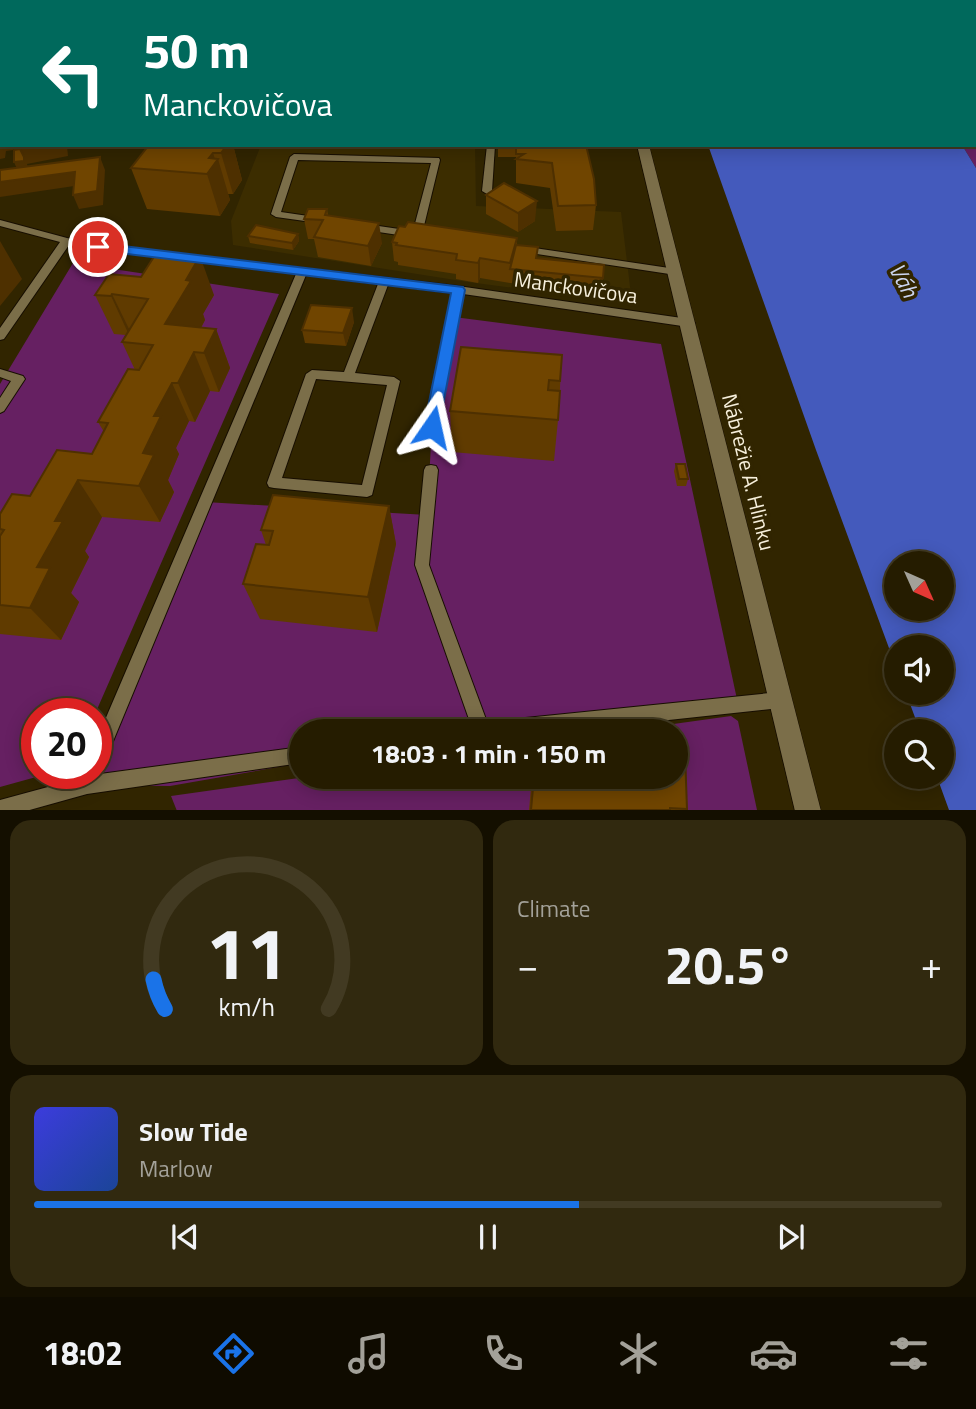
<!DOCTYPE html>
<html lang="en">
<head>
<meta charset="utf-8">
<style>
	:root { --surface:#251c00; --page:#31290f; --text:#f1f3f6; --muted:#a3a199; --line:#423a22; --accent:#1a73e8 }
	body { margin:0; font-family:"Titillium Web",sans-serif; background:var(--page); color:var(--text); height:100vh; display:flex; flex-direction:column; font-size:26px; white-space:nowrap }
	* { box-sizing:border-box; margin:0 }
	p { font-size:23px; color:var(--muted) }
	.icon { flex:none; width:38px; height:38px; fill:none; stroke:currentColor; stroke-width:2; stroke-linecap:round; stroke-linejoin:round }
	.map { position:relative; height:810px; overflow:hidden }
	.details { display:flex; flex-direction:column; gap:10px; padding:10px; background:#140f00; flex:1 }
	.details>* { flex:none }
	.hud { position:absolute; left:0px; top:0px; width:976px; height:147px; box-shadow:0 4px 18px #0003,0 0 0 2px var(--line); background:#00695c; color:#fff; overflow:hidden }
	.needle { width:46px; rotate:135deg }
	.tools { position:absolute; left:884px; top:551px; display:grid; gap:14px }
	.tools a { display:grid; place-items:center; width:70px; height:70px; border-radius:50%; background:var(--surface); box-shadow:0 4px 18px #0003,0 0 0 2px var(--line); font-size:35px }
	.speed { position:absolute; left:21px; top:698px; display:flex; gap:14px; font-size:35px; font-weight:700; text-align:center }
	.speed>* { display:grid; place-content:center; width:91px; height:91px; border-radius:50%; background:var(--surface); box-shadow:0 4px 18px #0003,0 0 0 2px var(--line); line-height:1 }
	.speed .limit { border:10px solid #d22; background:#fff; color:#111 }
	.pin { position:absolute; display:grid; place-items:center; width:60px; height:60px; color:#fff; margin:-30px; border:4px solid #fff; border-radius:50%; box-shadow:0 2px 7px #0007 }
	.me { position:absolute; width:77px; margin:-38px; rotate:11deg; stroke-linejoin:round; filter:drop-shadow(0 0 5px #0008) }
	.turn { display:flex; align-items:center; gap:24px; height:147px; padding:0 28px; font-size:32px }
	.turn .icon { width:91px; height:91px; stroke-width:2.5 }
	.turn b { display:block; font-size:49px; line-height:60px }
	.big { font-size:52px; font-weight:700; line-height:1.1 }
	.details .widget { flex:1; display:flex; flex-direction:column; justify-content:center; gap:10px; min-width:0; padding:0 24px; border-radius:21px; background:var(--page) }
	.details .dial { align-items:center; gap:0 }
	.dial svg { height:182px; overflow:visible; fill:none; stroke:var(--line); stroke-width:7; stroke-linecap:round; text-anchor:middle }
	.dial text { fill:var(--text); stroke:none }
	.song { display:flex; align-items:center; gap:21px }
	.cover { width:84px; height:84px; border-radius:10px; background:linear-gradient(135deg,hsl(240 70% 55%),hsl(220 70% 35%)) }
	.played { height:7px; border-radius:4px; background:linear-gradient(90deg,var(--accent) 60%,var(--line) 60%) }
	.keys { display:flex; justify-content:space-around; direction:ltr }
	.heat { display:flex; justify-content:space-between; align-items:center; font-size:38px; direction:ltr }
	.details .tiles { flex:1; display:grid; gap:10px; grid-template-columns:1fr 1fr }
	.widget:last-child { grid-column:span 2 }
	.trip { position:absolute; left:289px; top:719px; width:399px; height:70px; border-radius:35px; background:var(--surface); box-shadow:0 4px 18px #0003,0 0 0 2px var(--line); font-weight:700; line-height:70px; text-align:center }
	.tabs { display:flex; height:112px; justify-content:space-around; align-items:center; background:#0f0b00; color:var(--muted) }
	.tabs .icon { width:49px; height:49px }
	.tabs .on { color:var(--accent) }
	.tabs b { font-size:32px; color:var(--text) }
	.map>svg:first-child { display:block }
	.built { fill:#3c2d00 }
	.green { fill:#662062 }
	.water { fill:#445abc; fill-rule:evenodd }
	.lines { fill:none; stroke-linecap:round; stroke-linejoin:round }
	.lane-casing { stroke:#170e00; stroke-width:2 }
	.street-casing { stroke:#170e00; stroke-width:1 }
	.lane { fill:#7b6e49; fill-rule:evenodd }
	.street { fill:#7b6e49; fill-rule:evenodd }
	.wall { fill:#603b00 }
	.shaded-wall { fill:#4e3000 }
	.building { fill:#704500; stroke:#4e3000; stroke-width:2 }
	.route { fill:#1a73e8; stroke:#114b97; stroke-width:2 }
	.labels { text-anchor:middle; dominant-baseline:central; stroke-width:7; stroke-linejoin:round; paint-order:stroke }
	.street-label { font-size:21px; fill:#f7f0dc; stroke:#312500 }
	.water-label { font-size:23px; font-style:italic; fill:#ccd5ef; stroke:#312500 }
</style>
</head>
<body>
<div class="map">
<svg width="976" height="811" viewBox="0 0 976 811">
	<rect width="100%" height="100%" fill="#312500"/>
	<polygon class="built" points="261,145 475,145 476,206 621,212 632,303 468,282 233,245 231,221"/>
	<g class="green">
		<polygon points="876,0 976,0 976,168 962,145 975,145 975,2"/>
		<polygon points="73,263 279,294 95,714 37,714 37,774 47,774 0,787 0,384"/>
		<polygon points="454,317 661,344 738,704 475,731 301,732 301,763 170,786 87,785 92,774 96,774 205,502 427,515 432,427"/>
		<polygon points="731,716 738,721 757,810 177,811 171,796 306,777 676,777 676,732 623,731"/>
	</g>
	<path class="water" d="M 708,145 L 962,145 L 976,168 L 976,810 L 949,810 L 937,777 L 942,777 L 942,732 L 920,731 L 906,693 L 942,693 L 942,648 L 896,648 L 896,667 L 816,450 ZM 896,564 L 942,564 L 942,609 L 896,609 Z"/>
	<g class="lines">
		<g class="lane-casing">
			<g id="lane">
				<polygon points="487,145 495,145 492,191 487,194 482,191"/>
				<polygon points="294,154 439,158 440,160 422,234 421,236 412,237 365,230 360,227 365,224 413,231 431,163 298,160 281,212 322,218 324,220 319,223 276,217 271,214 290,157"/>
				<path d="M 0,220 L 67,238 L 98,244 L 458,286 L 689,319 L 695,323 L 689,327 L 463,294 L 438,427 L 436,430 L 428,430 L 426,427 L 452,293 L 388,285 L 355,373 L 394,377 L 400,381 L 372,495 L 367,497 L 274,488 L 269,487 L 267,483 L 306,374 L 312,370 L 344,372 L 378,284 L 306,275 L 102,768 L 99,769 L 100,774 L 301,747 L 301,763 L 87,794 L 26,811 L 0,811 L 0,800 L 81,778 L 83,774 L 96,774 L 96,741 L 296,274 L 98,250 L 69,245 L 4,339 L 0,340 L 0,328 L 60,242 L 0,226 ZM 316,379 L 387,385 L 362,485 L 282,478 Z"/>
				<polygon points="521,246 676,269 681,272 676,275 517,251 517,247"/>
				<polygon points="0,369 23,376 25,379 4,411 0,413 0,398 11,381 0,377"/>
				<polygon points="431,465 436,466 438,470 429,565 487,722 780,692 786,694 788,700 786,706 780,708 557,732 465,732 467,726 471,725 415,565 424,470 426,466"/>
			</g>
		</g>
		<g class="street-casing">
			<g id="street">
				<rect x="602" y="0" width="10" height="2"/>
				<polygon points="637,145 649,145 821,811 795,811"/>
			</g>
		</g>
		<use href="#lane" class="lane"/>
		<use href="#street" class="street"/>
	</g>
	<g class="wall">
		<polygon points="149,145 233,145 242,180 233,194 228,194 230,200 220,216 147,209 131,168"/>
		<polygon points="498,145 586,145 596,205 593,230 556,231 550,188 516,183 516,157 498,157"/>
		<polygon points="486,195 535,221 518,232 486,214"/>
		<polygon points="327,209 328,215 382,243 371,266 318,257 314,239 308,239 304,219"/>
		<polygon points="298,234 299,241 293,250 250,243 248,236"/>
		<polygon points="517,238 517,245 537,258 603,278 601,292 510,283 480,278 478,283 456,279 456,274 398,265 398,262 394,261 392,242"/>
		<polygon points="109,274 214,295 203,314 205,320 201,328 216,329 230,368 219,392 210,391 195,422 189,421 176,448 179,454 168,480 174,492 160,522 102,517 85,551 89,557 71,593 79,602 61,640 0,634 0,514 30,496 92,454 104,432 98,422 135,370 122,342 126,335 114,334 95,295"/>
		<polygon points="354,322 346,346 305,343 302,330"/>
		<polygon points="562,355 558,420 554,461 452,452 450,411"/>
		<polygon points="676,464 688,479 686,486 677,486 674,471"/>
		<polygon points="389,506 396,544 377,632 260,619 243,584 266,545 261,530"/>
		<polygon points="532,777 676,777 687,809 686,810 529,810"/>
	</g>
	<g class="shaded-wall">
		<polygon points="51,0 124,0 125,2 38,2"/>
		<polygon points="357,0 389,0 383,2 358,2"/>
		<polygon points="0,52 2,52 2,70 0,66"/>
		<polygon points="2,90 2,111 0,111 0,91"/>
		<polygon points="0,138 2,138 2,145 13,145 13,150 6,151 5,158 0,159"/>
		<polygon points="18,145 73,145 67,146 68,156 27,164 28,168 17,169 14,162 24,157"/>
		<polygon points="227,145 233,145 242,180 233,194 221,153"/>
		<polygon points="213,153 216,162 218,159 230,200 220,216 207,174 209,158"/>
		<polygon points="100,157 105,170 103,205 79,209 73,195"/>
		<polygon points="75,172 81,185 0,197 0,182"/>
		<polygon points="537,201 535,221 518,232 518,213"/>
		<polygon points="379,223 382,243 371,266 368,246"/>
		<polygon points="298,234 299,241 293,250 292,243"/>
		<polygon points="0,241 22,279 0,306"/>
		<polygon points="200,256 214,295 203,314 205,320 182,363 165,324 186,280"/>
		<polygon points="480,258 480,278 478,283 478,263"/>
		<polygon points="112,294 131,333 129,335 111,296"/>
		<polygon points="352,308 354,322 346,346 343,333"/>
		<polygon points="216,329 230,368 219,392 204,353"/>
		<polygon points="194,352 210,391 195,422 178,383"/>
		<polygon points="172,383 189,421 176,448 179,454 168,480 174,492 160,522 139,486 143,453 154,416"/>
		<polygon points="78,480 102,517 85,551 89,557 71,593 79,602 61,640 30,608 37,567 55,521"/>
		<polygon points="389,506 396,544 377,632 368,597"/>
	</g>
	<g class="building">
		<polygon points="7,0 51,0 38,2 7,2"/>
		<polygon points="278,0 347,0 343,2 274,2"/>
		<rect x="0" y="21" width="2" height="31"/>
		<polygon points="2,62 2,90 0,91 0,63"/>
		<polygon points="2,122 2,138 0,138 0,123"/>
		<polygon points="149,145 227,145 221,153 213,153 209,158 218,159 207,174 131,168"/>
		<polygon points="516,145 586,145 594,179 596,205 558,206 552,163 516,159 524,154 516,154"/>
		<polygon points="20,149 24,157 24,161 14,162 14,150"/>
		<polygon points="100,157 97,191 73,195 75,172 0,182 0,170"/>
		<polygon points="504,183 537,201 518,213 486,195"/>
		<polygon points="308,209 327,209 325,215 379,223 368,246 314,237 323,220 304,219"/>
		<polygon points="408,222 517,238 510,263 480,258 478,263 456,260 457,254 396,245 397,243 392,242 399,226 405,227"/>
		<polygon points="256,225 298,234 292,243 248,236"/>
		<polygon points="516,245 538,247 536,258 604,265 603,278 510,269"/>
		<polygon points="157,252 200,256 186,280 191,281 165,324 216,329 204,353 194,352 178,383 172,383 154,416 161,416 143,453 154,455 139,486 78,480 55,521 63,521 37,567 50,568 30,608 0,605 0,536 4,530 0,529 0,514 12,494 30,496 57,450 92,454 108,423 98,422 128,369 139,370 153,345 122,342 148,299 112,294 111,296 95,295 109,274 141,277"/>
		<polygon points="311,305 352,308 343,333 302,330"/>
		<polygon points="461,347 562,355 560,381 549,380 548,390 560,391 558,420 450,411"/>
		<polygon points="676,464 685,464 688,479 679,479"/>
		<polygon points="273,495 389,506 368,597 243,584 256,544 269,545 273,531 261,530"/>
		<polygon points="676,752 685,753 687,809 670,808 670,810 531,810 534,777 676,777"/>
	</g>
	<polygon class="route" points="98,243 463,287 465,290 438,431 426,431 424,427 451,293 94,250 92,247"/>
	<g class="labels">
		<g class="street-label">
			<text transform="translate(576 287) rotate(8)">Manckovičova</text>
			<text transform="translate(749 472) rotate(76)">Nábrežie A. Hlinku</text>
		</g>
		<g class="water-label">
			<text transform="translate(904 280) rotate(62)">Váh</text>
		</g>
	</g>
</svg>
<div class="tools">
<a><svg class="needle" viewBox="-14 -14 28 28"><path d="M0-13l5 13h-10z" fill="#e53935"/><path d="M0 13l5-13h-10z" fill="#a3a199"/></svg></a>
<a><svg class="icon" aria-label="sound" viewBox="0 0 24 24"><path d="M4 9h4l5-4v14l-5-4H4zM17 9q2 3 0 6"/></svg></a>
<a><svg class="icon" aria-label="search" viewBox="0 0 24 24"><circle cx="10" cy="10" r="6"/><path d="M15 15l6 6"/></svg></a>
</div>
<div class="speed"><div class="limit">20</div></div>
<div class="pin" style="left:98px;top:247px;background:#d93025"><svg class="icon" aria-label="arrive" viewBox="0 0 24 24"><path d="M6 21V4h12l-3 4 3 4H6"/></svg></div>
<svg class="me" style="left:432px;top:427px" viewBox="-20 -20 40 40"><path d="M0-17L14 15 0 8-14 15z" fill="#1a73e8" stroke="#fff" stroke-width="4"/></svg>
<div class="trip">18:03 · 1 min · 150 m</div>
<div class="hud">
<div class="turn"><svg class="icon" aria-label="left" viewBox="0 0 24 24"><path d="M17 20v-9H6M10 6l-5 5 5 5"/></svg><div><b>50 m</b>Manckovičova</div></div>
</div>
</div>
<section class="details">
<div class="tiles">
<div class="widget dial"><svg viewBox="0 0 100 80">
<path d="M14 69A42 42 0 1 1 86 69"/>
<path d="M14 69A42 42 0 0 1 9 56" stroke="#1a73e8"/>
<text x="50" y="56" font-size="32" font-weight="700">11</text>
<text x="50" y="72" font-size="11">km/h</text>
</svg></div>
<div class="widget"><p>Climate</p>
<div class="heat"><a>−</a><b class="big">20.5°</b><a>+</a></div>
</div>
<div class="widget">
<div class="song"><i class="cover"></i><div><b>Slow Tide</b><p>Marlow</p></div></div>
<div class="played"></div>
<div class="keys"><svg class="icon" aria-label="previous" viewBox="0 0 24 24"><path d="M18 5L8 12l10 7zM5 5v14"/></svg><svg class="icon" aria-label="pause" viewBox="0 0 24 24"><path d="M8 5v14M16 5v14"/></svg><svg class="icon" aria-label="next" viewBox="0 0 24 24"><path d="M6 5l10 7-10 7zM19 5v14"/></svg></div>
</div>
</div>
</section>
<nav class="tabs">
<b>18:02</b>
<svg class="icon on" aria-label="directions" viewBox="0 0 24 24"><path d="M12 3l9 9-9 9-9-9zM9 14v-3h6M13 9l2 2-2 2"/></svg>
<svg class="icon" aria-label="music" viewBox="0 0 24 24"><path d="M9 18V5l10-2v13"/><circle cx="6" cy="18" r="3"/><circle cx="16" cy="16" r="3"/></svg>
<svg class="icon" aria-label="phone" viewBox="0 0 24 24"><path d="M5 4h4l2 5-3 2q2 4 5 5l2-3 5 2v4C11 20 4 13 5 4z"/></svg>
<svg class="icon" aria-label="climate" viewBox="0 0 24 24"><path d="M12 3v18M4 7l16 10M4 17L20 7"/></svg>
<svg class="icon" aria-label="car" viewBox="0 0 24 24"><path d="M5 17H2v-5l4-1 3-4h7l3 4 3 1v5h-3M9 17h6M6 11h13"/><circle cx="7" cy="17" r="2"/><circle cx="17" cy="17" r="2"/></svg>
<svg class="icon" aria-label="filters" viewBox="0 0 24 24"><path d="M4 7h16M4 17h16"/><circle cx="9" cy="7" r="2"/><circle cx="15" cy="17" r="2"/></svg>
</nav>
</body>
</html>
